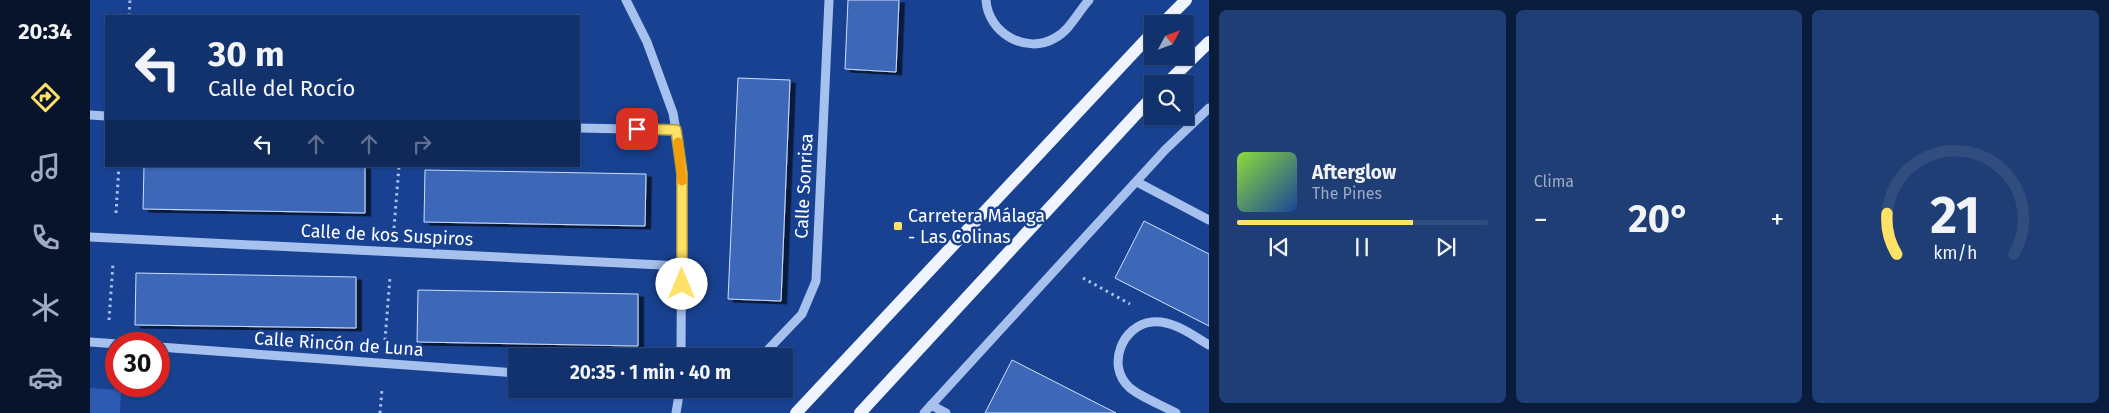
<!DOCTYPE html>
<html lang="es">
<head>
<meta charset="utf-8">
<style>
	:root { --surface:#12326d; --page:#1f3e75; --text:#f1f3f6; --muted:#9caac2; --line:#314d80; --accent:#ffe166 }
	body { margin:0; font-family:"Fira Sans",sans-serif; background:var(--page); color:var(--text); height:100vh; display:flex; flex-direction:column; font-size:19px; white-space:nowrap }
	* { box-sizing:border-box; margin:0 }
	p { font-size:16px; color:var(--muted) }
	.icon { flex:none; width:28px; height:28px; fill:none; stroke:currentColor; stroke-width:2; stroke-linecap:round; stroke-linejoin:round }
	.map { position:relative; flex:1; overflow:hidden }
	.drawer { display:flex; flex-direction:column; gap:10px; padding:10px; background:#0a1c3c; width:900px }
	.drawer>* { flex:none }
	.top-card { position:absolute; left:15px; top:15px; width:475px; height:152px; border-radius:0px; box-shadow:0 1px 4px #0004,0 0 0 1px var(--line); background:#12326d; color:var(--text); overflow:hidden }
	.needle { width:32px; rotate:49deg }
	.tools { position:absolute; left:1054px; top:15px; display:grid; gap:10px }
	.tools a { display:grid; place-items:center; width:50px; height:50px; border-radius:0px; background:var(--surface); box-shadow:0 1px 4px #0004,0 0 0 1px var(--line); font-size:25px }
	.speed { position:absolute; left:15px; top:332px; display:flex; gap:10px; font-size:25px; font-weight:700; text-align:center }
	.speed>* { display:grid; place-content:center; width:65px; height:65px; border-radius:50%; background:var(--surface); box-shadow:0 1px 4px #0004,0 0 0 1px var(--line); line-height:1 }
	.speed .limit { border:8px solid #d22; background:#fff; color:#111 }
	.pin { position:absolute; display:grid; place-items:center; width:42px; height:42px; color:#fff; margin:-21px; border-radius:10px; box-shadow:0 2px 8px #0006 }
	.me { position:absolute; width:55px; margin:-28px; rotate:0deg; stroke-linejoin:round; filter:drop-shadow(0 0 4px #0008) }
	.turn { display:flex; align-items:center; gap:18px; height:105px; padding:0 20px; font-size:22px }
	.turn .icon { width:65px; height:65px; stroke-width:2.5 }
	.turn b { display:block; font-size:35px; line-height:42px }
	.lanes { display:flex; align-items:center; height:48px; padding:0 20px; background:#0003; justify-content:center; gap:25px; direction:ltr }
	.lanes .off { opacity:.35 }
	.big { font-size:38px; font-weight:700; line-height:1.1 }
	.drawer .card { flex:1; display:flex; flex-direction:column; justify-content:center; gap:8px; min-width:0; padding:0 18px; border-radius:8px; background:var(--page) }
	.drawer .dial { align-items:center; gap:0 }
	.dial svg { height:130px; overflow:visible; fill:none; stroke:var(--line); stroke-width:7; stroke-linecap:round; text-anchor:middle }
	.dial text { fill:var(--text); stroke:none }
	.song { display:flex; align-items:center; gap:15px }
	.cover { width:60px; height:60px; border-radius:8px; background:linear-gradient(135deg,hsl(90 70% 55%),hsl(220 70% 35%)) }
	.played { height:5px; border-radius:2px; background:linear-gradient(90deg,var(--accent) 70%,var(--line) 70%) }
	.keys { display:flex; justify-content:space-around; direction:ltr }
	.heat { display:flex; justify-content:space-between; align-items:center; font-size:28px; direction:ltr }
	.drawer .tiles { flex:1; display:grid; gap:10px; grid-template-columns:repeat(3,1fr) }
	.trip { position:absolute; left:418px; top:348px; width:285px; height:50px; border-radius:0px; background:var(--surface); box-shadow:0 1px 4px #0004,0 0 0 1px var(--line); font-weight:700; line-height:50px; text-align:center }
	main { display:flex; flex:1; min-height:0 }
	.tabs { display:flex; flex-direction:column; width:90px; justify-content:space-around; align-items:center; background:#07142c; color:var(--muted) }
	.tabs .icon { width:35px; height:35px }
	.tabs .active { color:var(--accent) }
	.tabs b { font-size:22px; color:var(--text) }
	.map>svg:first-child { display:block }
	.green { fill:#2b5ab0 }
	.building { fill:#3d68b8; stroke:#cedefb; filter:url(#shadow) }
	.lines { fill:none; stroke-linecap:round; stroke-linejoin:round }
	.path { stroke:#a7c1ef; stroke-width:3; stroke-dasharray:2.5 4; stroke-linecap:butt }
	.minor { stroke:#a7c1ef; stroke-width:9 }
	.major { stroke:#f0f4ff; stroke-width:12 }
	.route-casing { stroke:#a69242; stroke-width:12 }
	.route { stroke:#ffe166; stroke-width:9 }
	.slow { stroke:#f59e0b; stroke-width:9 }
	.poi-dot { fill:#ffe166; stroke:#184291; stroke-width:2 }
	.labels { text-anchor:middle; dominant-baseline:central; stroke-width:5; stroke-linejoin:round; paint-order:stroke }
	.street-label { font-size:18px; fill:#fff; stroke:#184291 }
	.poi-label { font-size:18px; fill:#fff; stroke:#184291; text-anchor:start }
</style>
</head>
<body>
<main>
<nav class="tabs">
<b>20:34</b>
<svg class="icon active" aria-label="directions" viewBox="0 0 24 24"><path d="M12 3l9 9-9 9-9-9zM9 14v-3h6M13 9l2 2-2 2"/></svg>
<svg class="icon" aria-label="music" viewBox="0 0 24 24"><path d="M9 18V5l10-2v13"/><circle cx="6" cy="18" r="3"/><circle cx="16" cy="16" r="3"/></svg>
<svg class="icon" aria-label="phone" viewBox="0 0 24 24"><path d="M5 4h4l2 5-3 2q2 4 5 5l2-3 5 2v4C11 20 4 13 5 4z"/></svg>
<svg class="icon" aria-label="climate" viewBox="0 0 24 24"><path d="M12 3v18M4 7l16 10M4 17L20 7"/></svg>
<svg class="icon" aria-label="car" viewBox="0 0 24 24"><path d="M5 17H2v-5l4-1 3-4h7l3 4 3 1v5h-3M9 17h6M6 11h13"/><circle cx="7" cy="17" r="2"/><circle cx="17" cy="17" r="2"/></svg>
</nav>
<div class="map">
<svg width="1119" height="413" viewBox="0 0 1119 413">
	<defs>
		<filter id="shadow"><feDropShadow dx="5.5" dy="3" stdDeviation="0" flood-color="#0009"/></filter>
	</defs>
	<rect width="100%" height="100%" fill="#184291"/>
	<polygon class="green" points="0,388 31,390 30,413 0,413"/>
	<g class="building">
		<polygon points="758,0 809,0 806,72 755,69"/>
		<polygon points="648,78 700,80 691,301 638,299"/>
		<polygon points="54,166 275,166 275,213 53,209"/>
		<polygon points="335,170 556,174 555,226 334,222"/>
		<polygon points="1054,221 1119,254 1119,326 1025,278"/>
		<polygon points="46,273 266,277 266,328 45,325"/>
		<polygon points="328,290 548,294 548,346 327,342"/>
		<polygon points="922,360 1026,413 895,413"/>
	</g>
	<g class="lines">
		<g class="path">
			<polyline points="39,16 40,0"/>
			<polyline points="26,213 29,166"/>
			<polyline points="304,228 309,166"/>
			<polyline points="993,278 1040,304"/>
			<polyline points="19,320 23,264"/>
			<polyline points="295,340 300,277"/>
			<polyline points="290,413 292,389"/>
		</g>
		<g class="minor">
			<polyline points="536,0 557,42 583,113 586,130 592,173 591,356"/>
			<path d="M 896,0 C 898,33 936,55 965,38 C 980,30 988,12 999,0"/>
			<polyline points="0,115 16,116"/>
			<polyline points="489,128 586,130"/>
			<polyline points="1047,182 1119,220"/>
			<polyline points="0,237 592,266"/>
			<polyline points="0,342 28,344"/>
			<polyline points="69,347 426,373"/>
			<polyline points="672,356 712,314 726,281 739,0"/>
			<polyline points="841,405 856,413"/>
			<polyline points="586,413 590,389"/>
			<polyline points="834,413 1075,150 1119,108"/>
			<path d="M 1086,413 C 1074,406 1048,396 1039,387 C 1016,366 1032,325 1062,322 C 1083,320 1102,335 1119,345"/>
		</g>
		<g class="major">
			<polyline points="1072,24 1096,0"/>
			<polyline points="1076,84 1119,42"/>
			<polyline points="706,413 1062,33"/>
			<polyline points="770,413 1062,97"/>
		</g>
	</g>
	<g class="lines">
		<g class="route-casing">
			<polyline id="route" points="547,129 586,130 592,173 592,284"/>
		</g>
		<use href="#route" class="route"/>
		<polyline class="slow" points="588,142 592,181"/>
	</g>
	<rect class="poi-dot" x="803" y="221" width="10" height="10" rx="2.5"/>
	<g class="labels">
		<g class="street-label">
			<text transform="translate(714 186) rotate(-87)">Calle Sonrisa</text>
			<text transform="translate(297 235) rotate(3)">Calle de kos Suspiros</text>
			<text transform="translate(249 344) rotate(4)">Calle Rincón de Luna</text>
		</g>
		<g class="poi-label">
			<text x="818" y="216">Carretera Málaga<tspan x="818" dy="21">- Las Colinas</tspan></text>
		</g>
	</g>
</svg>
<div class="tools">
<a><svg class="needle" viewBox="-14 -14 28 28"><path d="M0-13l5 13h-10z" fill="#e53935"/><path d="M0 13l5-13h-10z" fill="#9caac2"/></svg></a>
<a><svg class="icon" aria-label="search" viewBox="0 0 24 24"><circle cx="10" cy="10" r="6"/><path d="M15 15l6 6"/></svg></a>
</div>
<div class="speed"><div class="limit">30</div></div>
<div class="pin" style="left:547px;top:129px;background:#d93025"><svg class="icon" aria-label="arrive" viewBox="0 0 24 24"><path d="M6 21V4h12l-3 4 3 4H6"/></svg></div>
<svg class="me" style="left:592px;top:284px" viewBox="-20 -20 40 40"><circle r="19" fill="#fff"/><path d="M0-13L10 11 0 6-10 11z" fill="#ffe166"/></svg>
<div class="trip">20:35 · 1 min · 40 m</div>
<div class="top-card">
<div class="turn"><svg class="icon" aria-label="left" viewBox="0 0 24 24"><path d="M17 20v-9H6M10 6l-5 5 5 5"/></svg><div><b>30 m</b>Calle del Rocío</div></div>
<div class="lanes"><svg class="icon" aria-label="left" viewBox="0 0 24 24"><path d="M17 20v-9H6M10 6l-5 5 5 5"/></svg><svg class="icon off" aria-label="ahead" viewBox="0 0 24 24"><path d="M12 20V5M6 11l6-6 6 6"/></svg><svg class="icon off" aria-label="ahead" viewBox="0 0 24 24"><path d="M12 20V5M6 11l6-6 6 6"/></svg><svg class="icon off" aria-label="right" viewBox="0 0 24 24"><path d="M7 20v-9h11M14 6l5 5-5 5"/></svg></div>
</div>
</div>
<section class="drawer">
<div class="tiles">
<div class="card">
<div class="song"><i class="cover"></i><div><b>Afterglow</b><p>The Pines</p></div></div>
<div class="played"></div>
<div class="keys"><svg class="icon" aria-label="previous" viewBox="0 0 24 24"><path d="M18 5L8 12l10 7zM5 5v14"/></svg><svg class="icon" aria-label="pause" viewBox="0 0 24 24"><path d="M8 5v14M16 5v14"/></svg><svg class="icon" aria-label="next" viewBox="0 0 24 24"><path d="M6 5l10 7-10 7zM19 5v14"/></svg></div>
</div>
<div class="card"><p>Clima</p>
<div class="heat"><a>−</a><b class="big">20°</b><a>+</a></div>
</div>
<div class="card dial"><svg viewBox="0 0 100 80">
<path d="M14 69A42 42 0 1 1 86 69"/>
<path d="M14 69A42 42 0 0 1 8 44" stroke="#ffe166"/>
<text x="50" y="56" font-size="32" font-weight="700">21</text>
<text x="50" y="72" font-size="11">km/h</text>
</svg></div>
</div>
</section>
</main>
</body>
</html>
